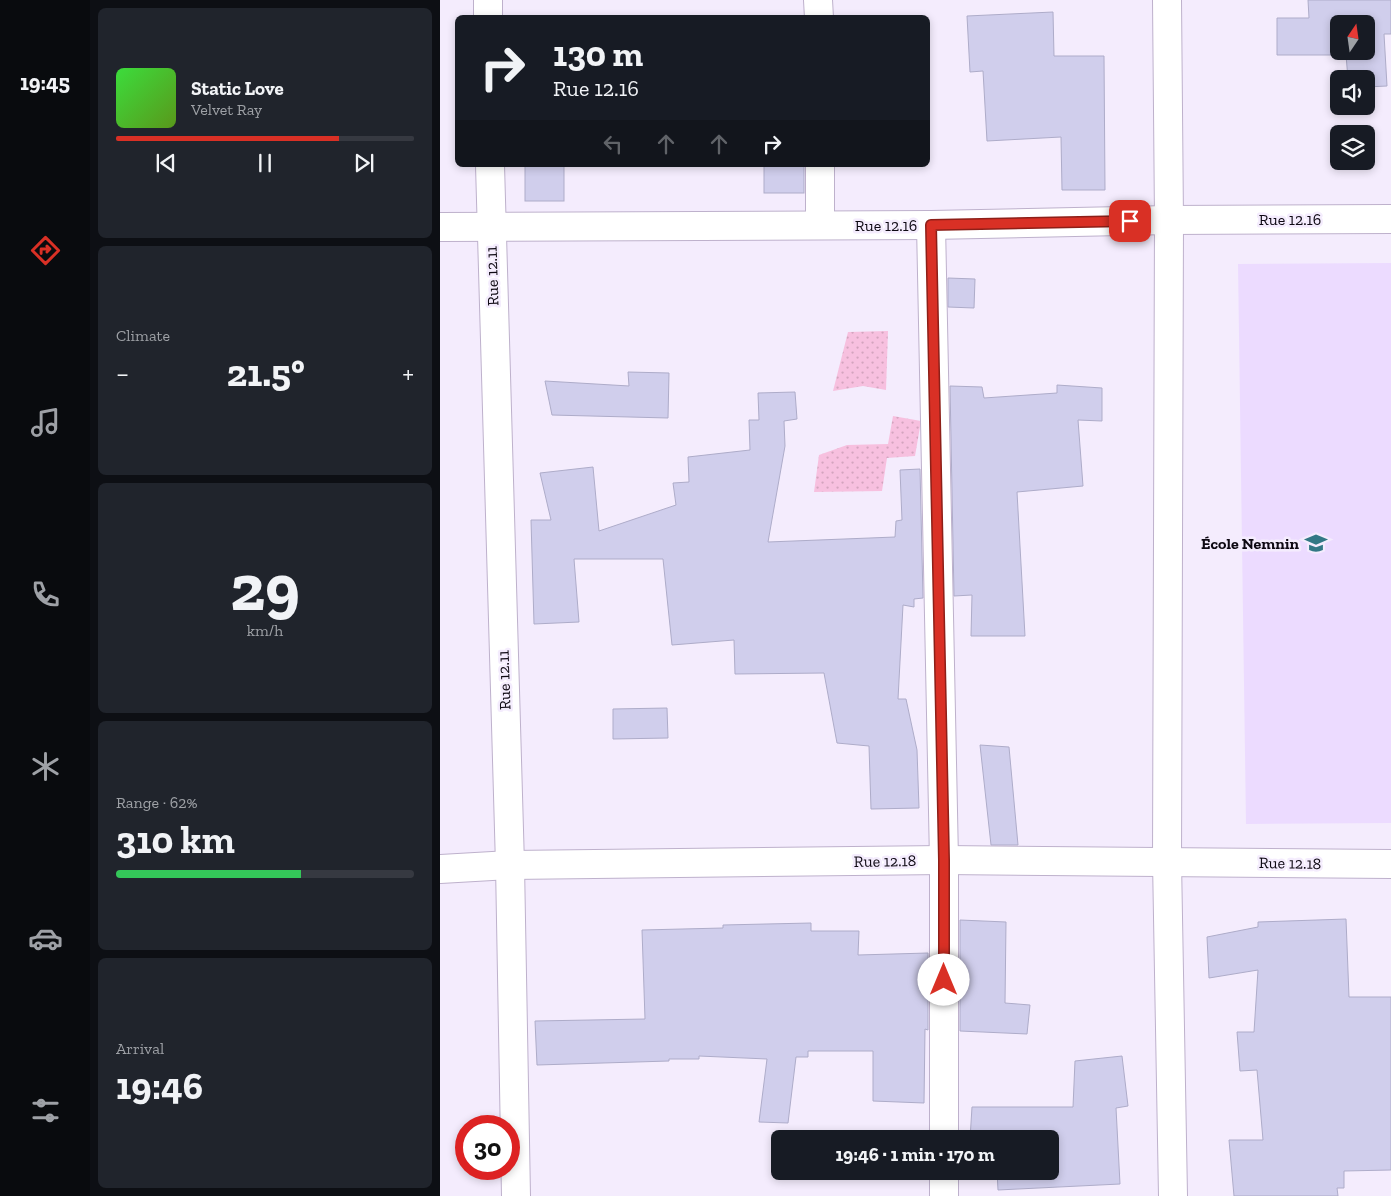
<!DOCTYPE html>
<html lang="en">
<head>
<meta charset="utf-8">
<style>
	:root { --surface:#171b24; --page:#20242c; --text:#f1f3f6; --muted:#9ea1a6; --line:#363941; --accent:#d93025 }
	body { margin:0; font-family:"Zilla Slab",serif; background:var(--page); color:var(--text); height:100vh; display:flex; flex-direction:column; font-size:19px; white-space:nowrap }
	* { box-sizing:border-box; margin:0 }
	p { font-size:16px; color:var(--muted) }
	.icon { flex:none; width:28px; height:28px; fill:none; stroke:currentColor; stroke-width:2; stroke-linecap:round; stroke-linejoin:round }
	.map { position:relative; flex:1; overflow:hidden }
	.sheet { display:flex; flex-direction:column; gap:8px; padding:8px; background:#0d0f14; width:350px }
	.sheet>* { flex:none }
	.banner { position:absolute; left:15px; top:15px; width:475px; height:152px; border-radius:8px; box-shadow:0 2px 8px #0003; background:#171b24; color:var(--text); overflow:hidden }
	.needle { width:32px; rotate:13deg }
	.buttons { position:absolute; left:890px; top:15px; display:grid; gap:10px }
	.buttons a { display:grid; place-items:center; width:45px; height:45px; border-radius:8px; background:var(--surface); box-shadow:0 2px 8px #0003; font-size:25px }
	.speed { position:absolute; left:15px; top:1115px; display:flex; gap:10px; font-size:25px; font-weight:700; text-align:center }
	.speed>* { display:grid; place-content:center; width:65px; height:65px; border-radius:50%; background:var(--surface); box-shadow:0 2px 8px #0003; line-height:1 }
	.speed .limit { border:8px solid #d22; background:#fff; color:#111 }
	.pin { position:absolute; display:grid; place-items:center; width:42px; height:42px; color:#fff; margin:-21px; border-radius:10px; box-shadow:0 2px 8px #0006 }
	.me { position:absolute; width:55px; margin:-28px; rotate:0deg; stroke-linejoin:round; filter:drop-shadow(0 0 4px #0008) }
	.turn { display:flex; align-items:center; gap:18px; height:105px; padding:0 15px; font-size:22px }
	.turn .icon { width:65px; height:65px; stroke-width:2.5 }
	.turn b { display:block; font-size:35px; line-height:42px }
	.lanes { display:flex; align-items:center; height:48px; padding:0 15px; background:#0003; justify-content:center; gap:25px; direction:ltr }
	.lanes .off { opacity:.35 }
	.big { font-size:38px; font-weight:800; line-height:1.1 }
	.sheet .widget { flex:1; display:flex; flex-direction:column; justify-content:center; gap:8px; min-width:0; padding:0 18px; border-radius:8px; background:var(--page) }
	.sheet .dial { align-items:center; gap:0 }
	.dial b { font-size:65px; line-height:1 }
	.song { display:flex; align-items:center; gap:15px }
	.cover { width:60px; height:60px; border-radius:8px; background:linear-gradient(135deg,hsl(120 70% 55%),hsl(90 70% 35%)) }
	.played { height:5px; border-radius:2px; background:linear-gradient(90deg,var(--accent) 75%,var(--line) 75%) }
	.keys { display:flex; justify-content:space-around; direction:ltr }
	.heat { display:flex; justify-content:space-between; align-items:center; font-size:28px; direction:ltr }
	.charge { height:8px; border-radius:4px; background:linear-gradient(90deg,#34c759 62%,var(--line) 0) }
	.trip { position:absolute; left:331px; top:1130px; width:288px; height:50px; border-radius:8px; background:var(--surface); box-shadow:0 2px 8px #0003; font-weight:800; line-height:50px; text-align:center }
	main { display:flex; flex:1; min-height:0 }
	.dock { display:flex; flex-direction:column; width:90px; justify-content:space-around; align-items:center; background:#090b0e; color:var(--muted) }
	.dock .icon { width:35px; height:35px }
	.dock .on { color:var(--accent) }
	.dock b { font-size:22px; color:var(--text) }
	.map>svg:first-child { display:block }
	.built { fill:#ecdbff }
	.grass { fill:url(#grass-dots) }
	.building { fill:#d0ceec; stroke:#aeacc9; fill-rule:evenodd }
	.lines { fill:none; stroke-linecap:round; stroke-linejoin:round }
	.minor-casing { stroke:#beb1cc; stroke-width:30 }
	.minor { stroke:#fff; stroke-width:28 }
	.route-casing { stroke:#8d1f18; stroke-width:12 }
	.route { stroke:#d93025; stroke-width:9 }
	.labels { text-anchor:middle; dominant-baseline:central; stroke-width:5; stroke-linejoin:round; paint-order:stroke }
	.street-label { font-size:16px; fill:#0e0913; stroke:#f4ecfd }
	.poi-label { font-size:16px; font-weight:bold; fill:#0e0913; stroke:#f4ecfd; text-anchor:end }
</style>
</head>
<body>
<main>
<nav class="dock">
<b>19:45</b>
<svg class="icon on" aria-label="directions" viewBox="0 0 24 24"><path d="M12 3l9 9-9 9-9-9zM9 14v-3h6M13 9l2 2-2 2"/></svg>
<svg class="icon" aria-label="music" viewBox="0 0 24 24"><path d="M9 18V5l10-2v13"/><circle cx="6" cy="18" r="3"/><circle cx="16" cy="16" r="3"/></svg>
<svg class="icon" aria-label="phone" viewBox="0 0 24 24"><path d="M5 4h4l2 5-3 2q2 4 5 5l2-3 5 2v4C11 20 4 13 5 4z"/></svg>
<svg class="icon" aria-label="climate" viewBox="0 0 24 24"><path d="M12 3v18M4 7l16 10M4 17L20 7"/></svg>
<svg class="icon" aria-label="car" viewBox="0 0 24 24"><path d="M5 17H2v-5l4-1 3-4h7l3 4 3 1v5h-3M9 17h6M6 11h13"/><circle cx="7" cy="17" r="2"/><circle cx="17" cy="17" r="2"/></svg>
<svg class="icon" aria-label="filters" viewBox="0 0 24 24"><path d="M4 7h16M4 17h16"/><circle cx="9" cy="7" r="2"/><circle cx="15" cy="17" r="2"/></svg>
</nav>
<section class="sheet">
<div class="widget">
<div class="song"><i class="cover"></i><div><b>Static Love</b><p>Velvet Ray</p></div></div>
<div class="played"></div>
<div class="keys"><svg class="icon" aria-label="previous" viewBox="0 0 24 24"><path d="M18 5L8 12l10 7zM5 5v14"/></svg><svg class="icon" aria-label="pause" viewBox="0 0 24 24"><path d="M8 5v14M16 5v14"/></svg><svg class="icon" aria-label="next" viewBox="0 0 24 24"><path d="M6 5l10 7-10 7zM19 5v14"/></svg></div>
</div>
<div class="widget"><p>Climate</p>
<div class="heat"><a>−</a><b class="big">21.5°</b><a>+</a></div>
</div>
<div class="widget dial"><b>29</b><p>km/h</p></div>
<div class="widget"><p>Range · 62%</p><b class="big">310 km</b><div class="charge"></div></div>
<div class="widget"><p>Arrival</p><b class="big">19:46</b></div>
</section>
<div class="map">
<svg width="951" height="1196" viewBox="0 0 951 1196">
	<defs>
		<pattern id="grass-dots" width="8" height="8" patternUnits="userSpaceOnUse" patternTransform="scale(1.25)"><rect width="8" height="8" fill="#f7c0df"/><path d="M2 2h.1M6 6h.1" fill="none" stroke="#d3a4be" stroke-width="1.8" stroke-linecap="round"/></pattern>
	</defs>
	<rect width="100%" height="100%" fill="#f4ecfd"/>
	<polygon class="built" points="951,263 951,823 806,824 798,264"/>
	<g class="grass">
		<polygon points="448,331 446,390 423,386 393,391 408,332"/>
		<polygon points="453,416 481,421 475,456 447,458 442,491 374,492 379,455 407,445 448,444"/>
	</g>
	<g class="building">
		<path d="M 868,0 L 951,0 L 951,34 L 944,34 L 947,86 L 926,87 L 926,79 L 908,79 L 906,55 L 837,55 L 837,18 L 869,18 ZM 899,24 L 926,24 L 926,51 L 899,51 Z"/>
		<polygon points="613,12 614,56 664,56 665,190 622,190 621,137 547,141 543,71 530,72 527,16"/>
		<rect x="85" y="165" width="39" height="36"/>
		<rect x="324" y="165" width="40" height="28"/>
		<polygon points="508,278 535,279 534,308 508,307"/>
		<polygon points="188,372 229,373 228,418 112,415 105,381 189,386"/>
		<polygon points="617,385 662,388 662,421 638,420 643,486 577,492 585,636 531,636 532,595 514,596 510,386 542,387 544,398 617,393"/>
		<polygon points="355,392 357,419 344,421 345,446 328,542 455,537 456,521 462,520 460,470 480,469 483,598 474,599 474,607 463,605 458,699 466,699 477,750 479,808 431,809 429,746 397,743 384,673 295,674 294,640 232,645 223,559 134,559 139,622 94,624 91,520 111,520 100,473 153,467 159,531 236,505 233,483 249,482 248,457 310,450 309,420 319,420 318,393"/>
		<polygon points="227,708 228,738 173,739 173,709"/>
		<polygon points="540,745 569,747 578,845 551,845"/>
		<polygon points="906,919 909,997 951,997 951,1170 904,1171 904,1188 897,1188 898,1196 794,1196 789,1140 823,1140 817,1070 800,1071 797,1032 814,1032 818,970 769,978 767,937 818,927 818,922"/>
		<polygon points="520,920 566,922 565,1003 590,1005 587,1034 520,1031"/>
		<polygon points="371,923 371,931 419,931 418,955 488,953 488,1030 485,1029 484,1103 433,1101 433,1051 368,1051 368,1057 356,1057 348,1123 319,1122 327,1059 259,1056 259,1059 229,1059 229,1061 97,1065 95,1021 205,1019 202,930 283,928 283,925"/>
		<polygon points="682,1056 688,1106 676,1108 680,1184 558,1190 557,1171 610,1171 610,1139 530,1139 532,1107 633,1107 635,1061"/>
	</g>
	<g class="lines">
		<g class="minor-casing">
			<g id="minor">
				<polyline points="48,0 48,18"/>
				<polyline points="378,0 379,18"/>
				<polyline points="727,0 729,220 727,861 733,1196"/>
				<polyline points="50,165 70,865 76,1196"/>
				<polyline points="380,165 380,225"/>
				<polyline points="491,225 504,860 504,1139"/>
				<polyline points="0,227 491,225 729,220 951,219"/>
				<polyline points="0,869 70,865 504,860 951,864"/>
				<polyline points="504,1196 504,1171"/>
			</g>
		</g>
		<use href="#minor" class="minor"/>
	</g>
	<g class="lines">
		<g class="route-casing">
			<polyline id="route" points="504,980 504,860 491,225 690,221"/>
		</g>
		<use href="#route" class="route"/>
	</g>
	<defs>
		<g id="school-bare" transform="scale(1.725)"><path d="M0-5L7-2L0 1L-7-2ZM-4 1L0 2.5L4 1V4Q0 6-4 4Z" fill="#327885" stroke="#f4ecfd" stroke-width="2.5" paint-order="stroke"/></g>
	</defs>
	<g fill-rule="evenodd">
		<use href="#school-bare" x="876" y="543"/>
	</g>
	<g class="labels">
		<g class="street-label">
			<text x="850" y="219">Rue 12.16</text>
			<text x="446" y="225">Rue 12.16</text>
			<text transform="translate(52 276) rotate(-92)">Rue 12.11</text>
			<text transform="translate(64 680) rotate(-92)">Rue 12.11</text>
			<text transform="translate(445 861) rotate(-1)">Rue 12.18</text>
			<text transform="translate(850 863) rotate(1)">Rue 12.18</text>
		</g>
		<g class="poi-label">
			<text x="859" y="543">École Nemnin</text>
		</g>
	</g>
</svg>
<div class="buttons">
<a><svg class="needle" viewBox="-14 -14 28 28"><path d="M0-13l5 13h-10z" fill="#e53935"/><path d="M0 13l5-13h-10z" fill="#9ea1a6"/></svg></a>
<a><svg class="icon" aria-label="sound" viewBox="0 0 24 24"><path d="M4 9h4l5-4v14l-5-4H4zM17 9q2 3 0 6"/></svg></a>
<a><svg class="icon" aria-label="layers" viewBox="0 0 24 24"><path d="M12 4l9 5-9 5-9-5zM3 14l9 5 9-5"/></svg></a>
</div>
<div class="speed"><div class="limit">30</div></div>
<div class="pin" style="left:690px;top:221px;background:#d93025"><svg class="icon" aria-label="arrive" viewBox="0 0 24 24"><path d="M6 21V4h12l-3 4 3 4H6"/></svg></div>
<svg class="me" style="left:504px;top:980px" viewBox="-20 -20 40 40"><circle r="19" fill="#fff"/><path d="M0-13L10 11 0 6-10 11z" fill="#d93025"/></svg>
<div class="trip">19:46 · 1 min · 170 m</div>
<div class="banner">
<div class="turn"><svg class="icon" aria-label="right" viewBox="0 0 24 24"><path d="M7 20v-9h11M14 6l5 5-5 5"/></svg><div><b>130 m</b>Rue 12.16</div></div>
<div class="lanes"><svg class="icon off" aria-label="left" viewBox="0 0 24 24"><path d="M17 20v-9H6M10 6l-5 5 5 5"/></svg><svg class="icon off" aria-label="ahead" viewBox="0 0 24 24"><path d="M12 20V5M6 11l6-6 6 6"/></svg><svg class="icon off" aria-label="ahead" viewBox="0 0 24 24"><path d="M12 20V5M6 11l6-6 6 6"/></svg><svg class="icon" aria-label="right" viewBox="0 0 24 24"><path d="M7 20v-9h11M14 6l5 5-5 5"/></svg></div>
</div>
</div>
</main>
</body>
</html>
